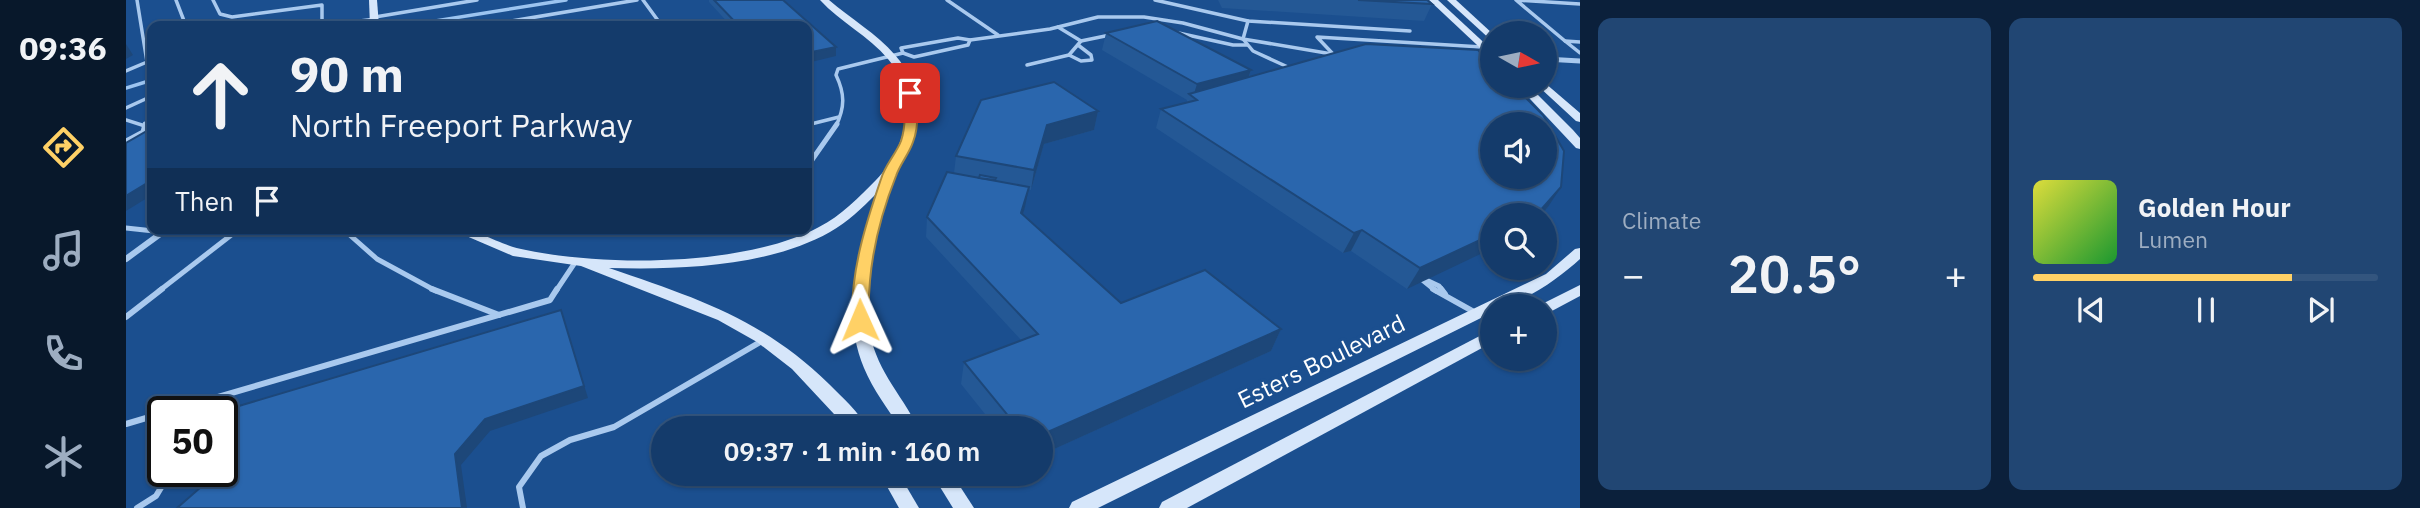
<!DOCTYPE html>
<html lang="en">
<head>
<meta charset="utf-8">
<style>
	:root { --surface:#143b6b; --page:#214673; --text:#f1f3f6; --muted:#9dadc1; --line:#33557e; --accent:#ffd166 }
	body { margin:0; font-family:"IBM Plex Sans",sans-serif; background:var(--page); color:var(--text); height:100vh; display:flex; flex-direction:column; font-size:26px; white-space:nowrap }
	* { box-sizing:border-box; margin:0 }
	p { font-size:23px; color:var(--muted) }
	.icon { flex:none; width:38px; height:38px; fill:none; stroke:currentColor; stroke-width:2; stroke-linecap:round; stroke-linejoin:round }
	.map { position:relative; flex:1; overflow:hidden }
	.sheet { display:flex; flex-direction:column; gap:18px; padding:18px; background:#0b203b; width:840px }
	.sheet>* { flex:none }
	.banner { position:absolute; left:21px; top:21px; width:665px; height:214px; border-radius:14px; box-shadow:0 2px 5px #0004,0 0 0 2px var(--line); background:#143b6b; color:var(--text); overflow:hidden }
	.needle { width:46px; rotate:99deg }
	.tools { position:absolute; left:1354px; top:21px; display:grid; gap:14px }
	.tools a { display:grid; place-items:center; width:77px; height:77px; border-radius:50%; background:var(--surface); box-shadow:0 2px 5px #0004,0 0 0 2px var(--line); font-size:35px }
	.speed { position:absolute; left:21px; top:396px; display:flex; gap:14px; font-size:35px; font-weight:700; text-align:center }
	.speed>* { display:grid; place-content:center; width:91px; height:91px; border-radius:50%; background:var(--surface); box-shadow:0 2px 5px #0004,0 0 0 2px var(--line); line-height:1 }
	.speed .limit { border:4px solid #111; border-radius:10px; background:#fff; color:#111 }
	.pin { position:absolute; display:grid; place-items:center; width:60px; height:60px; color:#fff; margin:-30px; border-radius:14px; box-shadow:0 4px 10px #0006 }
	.me { position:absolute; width:77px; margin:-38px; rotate:359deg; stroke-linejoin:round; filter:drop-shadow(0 0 5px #0008) }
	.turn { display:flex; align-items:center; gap:24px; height:147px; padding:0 28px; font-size:32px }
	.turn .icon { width:91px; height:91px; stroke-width:2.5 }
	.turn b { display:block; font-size:49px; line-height:60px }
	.then { display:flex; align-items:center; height:66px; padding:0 28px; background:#0003; gap:14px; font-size:26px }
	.big { font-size:52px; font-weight:600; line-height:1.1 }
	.sheet .tile { flex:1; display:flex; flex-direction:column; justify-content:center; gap:10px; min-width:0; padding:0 24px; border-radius:14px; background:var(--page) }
	.song { display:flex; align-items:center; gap:21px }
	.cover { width:84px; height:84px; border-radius:10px; background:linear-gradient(135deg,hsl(60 70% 55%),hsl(130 70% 35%)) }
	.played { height:7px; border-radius:4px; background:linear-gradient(90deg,var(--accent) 75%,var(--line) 75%) }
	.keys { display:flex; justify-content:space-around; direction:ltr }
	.heat { display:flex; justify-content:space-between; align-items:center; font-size:38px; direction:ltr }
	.sheet .tiles { flex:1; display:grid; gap:18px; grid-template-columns:repeat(2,1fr) }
	.trip { position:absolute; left:525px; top:416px; width:402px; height:70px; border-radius:35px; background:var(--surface); box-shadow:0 2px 5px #0004,0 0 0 2px var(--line); font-weight:600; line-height:70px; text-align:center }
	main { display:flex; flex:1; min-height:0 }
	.tab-bar { display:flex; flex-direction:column; width:126px; justify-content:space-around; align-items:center; background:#08182b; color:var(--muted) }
	.tab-bar .icon { width:49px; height:49px }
	.tab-bar .current { color:var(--accent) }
	.tab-bar b { font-size:32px; color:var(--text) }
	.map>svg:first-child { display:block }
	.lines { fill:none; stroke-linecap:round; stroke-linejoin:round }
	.stream { stroke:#9cc4f0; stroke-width:3.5 }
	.service-far2 { stroke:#a9c9ee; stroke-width:3.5 }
	.service-far1 { stroke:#a9c9ee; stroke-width:5 }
	.service { stroke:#a9c9ee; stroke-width:6 }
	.minor-far1 { stroke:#a9c9ee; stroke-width:5 }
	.minor { stroke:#a9c9ee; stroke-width:6 }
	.secondary { fill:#d6e6fa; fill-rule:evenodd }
	.wall { fill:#245895 }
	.shaded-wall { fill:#1d4779 }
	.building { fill:#2a66ad; stroke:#1d4779; stroke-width:2; fill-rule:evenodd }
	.route { fill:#ffd166; stroke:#a68842; stroke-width:2 }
	.labels { text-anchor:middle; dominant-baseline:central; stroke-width:7; stroke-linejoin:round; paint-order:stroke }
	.near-street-label { font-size:24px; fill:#fff; stroke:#1b4f8f }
</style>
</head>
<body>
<main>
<nav class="tab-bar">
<b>09:36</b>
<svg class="icon current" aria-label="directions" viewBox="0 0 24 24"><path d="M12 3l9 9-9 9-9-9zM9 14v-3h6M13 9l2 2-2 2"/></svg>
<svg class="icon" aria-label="music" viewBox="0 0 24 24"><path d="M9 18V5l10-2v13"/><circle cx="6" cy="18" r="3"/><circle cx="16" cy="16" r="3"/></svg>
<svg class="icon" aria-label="phone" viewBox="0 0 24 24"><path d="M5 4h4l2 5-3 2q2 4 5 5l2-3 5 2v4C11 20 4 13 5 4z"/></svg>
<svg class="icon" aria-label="climate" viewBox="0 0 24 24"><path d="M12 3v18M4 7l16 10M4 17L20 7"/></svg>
</nav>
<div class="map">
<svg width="1454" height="508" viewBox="0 0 1454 508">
	<rect width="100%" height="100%" fill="#1b4f8f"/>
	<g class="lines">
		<g class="stream">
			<polyline points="278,26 440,0"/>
			<polyline points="0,88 26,80"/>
		</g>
		<g class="service-far2">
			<polyline points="50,0 60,26"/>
			<polyline points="87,0 94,14 106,17 196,5 196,26"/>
			<polyline points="517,0 536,26"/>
			<polyline points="821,0 872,35"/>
			<polyline points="1029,0 1122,21 1284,31"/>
			<polyline points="249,17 351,0"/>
			<polyline points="1122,21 1117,39 1206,54"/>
			<polyline points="196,26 249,19"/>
			<polyline points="356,26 511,0"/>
			<polyline points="932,27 955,41"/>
			<polyline points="1048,32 1107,45 1121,45"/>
			<polyline points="1439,41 1390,0 1454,4"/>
			<polyline points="1454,42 1439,41 1454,53"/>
			<polyline points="777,53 775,48 832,38 844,40 924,29 972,17 1018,17 1057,23 1117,39 1127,51 1164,68"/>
			<polyline points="943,55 955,61 966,60 965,55 952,45"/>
			<polyline points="1203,57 1207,54 1191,37 1356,47"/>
			<polyline points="901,65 943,55 955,41 984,35"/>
			<polyline points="0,71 21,62 11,0"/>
			<polyline points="0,108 26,96"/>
			<polyline points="0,120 19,126"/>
			<polyline points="681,125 713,117"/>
			<path d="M 710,126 C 719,107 719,94 710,75 L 712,69 L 777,53 L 788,57 L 842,45 L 844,40"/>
		</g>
		<g class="service-far1">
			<polyline points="681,125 684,124"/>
			<polyline points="0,141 17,132 19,124"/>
			<polyline points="681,167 711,124"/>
			<polyline points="0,228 37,232"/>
			<polyline points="217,229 251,259 310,291"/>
			<polyline points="1294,278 1310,291"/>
			<polyline points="1296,278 1313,286 1317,291"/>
			<polyline points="33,291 113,229"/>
			<polyline points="430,291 450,261"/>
		</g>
		<g class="service">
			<polyline points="306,289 373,315"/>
			<polyline points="1307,289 1350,313"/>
			<polyline points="1315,289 1319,294"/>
			<polyline points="0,317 36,289"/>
			<polyline points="44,411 424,300 431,289"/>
			<polyline points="0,424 37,413"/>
			<polyline points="11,508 30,496 45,471"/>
			<polyline points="397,508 393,487 415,456 444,440 488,427 636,341"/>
		</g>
		<polyline class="minor-far1" points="1419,59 1454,61"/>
		<polyline class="minor" points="0,259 41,229"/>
		<g class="secondary">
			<polygon points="243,0 251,0 253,26 244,26"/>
			<path d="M 694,0 L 703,0 C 724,18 751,34 769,55 C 794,82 796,122 781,155 C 777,163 770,170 768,178 C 751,221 735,277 742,324 C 749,370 773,390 793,429 L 775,429 C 762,409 747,390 738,368 C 714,310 732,251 750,194 C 736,208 722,222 704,232 C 642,267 553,270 483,268 C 570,298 635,318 703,384 C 716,397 733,412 742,429 L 722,429 L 666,369 L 631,342 L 592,320 L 455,266 L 387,256 L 324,229 C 356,229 371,245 400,250 C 481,267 620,266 693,227 C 715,216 733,197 750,180 C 781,149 793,94 762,59 C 743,36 714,22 694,0 Z"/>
			<polygon points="1303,0 1312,0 1367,51 1367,60"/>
			<polygon points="1321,0 1330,0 1367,34 1367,42"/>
			<polygon points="1419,83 1454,113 1454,122 1450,121 1412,86 1419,86"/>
			<polygon points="1392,86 1403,86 1447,130 1454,138 1454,149 1450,148"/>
			<path d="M 1454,248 L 1454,259 C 1433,278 1396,306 1367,306 L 1367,312 L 972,508 L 943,508 L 946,502 L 1420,274 L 1449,249 Z"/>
			<polygon points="1454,285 1454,296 1424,312 1419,313 1419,306 1412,306"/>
			<polygon points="1367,329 1367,342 1061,508 1033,508 1036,502"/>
			<polygon points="754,474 773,474 793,508 773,508"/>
			<polygon points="806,474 826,474 848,508 827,508"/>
		</g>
	</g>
	<g class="wall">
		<polygon points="583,0 657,0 710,56 681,26 605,26 583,2"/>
		<polygon points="1090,0 1301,0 1306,4 1298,21 1096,8 1092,0"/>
		<polygon points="980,33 1125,70 1123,77 1422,207 1415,215 1367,215 1281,289 1225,251 1217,253 1030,128 1035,109 1061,103 1061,100 976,50"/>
		<polygon points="972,111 968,130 918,144 905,190 902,189 897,215 995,303 1155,329 1145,351 915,455 915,429 871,429 835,384 838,362 895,340 800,237 801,217 828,173 830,156"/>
	</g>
	<g class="shaded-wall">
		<polygon points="0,44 7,55 0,59"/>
		<polygon points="710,47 710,56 681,63 681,53"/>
		<polygon points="1125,70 1119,87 1067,97 1071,84"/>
		<polygon points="972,111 968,130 918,144 905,190 908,170 921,125"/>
		<polygon points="26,180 26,195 0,211 0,196"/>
		<polygon points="903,187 899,207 892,233 895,213"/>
		<polygon points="1435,187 1422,207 1415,215 1407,215"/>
		<polygon points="1236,230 1225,251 1217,253 1228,233"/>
		<polygon points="1367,234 1367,248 1281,289 1294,268"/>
		<polygon points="435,310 462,398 364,431 335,465 341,508 336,508 329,454"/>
		<polygon points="1155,329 1145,351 915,455 915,435"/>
	</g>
	<g class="building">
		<polygon points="588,0 657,0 710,47 681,53 681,26 613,26"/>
		<polygon points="1232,0 1301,0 1306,4"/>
		<polygon points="1031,21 1125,70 1071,84 980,33"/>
		<path d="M 1240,44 L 1352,50 L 1367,65 L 1367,86 L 1388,86 L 1417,115 L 1438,151 L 1435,187 L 1413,212 L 1407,215 L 1367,215 L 1367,234 L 1294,268 L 1236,230 L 1228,233 L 1035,109 L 1071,100 L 1063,94 ZM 1367,124 L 1419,124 L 1419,177 L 1367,177 Z"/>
		<polygon points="928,82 972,111 921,125 908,170 830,156 855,100"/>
		<polygon points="26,128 26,180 0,196 0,143"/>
		<polygon points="821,172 903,187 895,213 995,303 1079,270 1155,329 915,435 915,429 893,429 838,362 912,334 801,217"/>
		<polygon points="854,175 870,178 869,180 853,178"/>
		<polygon points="435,310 458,386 359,419 329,454 336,508 51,508 83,480 95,481 106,408"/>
	</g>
	<path class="route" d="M 784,90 L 790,93 C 792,109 793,127 787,142 C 783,154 774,164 770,176 C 752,221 741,271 743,320 L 734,326 L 726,320 C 725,270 739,226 755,179 C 759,165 770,154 775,141 C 780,126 779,109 778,93 Z"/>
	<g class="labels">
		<g class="near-street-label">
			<text transform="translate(1195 361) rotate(-26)">Esters Boulevard</text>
		</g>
	</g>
</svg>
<div class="tools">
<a><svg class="needle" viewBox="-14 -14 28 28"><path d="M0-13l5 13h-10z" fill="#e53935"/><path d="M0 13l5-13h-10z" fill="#9dadc1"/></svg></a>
<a><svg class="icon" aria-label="sound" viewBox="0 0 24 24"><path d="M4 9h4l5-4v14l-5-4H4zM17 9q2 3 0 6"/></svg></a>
<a><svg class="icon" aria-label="search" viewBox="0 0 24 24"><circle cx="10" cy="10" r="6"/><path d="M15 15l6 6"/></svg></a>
<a>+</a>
</div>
<div class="speed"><div class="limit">50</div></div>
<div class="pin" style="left:784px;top:93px;background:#d93025"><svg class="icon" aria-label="arrive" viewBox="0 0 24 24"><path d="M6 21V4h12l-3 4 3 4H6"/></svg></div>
<svg class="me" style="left:734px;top:320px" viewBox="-20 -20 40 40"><path d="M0-17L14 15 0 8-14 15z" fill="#ffd166" stroke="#fff" stroke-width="4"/></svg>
<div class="trip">09:37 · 1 min · 160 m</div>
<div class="banner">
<div class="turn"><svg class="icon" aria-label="ahead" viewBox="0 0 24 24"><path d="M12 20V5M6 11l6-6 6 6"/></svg><div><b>90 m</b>North Freeport Parkway</div></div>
<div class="then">Then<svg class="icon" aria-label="arrive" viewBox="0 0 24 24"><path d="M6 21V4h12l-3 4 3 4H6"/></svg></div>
</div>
</div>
<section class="sheet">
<div class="tiles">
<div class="tile"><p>Climate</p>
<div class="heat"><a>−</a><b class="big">20.5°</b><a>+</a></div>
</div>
<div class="tile">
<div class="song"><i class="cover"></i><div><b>Golden Hour</b><p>Lumen</p></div></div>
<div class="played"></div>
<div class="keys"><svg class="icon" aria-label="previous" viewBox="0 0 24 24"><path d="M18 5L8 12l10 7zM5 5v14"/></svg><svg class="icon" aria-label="pause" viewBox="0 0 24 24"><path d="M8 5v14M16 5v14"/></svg><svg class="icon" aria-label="next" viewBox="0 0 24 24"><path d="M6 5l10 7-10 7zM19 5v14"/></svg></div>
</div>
</div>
</section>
</main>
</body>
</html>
